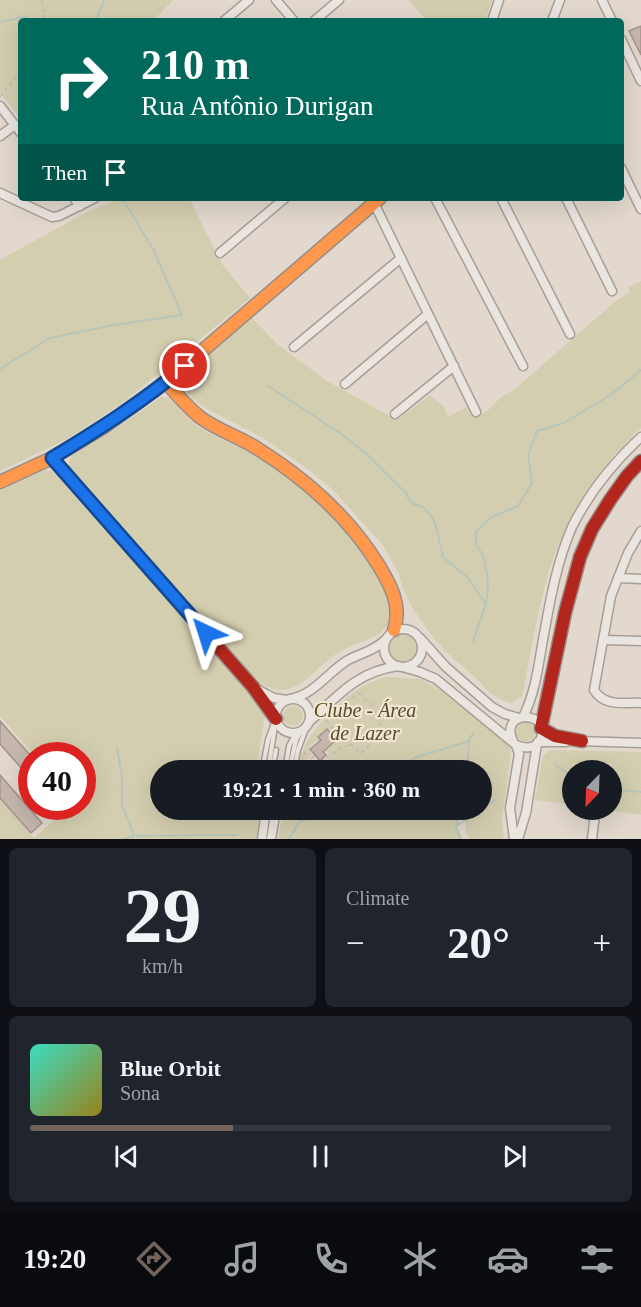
<!DOCTYPE html>
<html lang="en">
<head>
<meta charset="utf-8">
<style>
	:root { --surface:#171b24; --page:#20242c; --text:#f1f3f6; --muted:#9ea1a6; --line:#363941; --accent:#72645c }
	body { margin:0; font-family:Georgia,serif; background:var(--page); color:var(--text); height:100vh; display:flex; flex-direction:column; font-size:22px; white-space:nowrap }
	* { box-sizing:border-box; margin:0 }
	p { font-size:20px; color:var(--muted) }
	.icon { flex:none; width:33px; height:33px; fill:none; stroke:currentColor; stroke-width:2; stroke-linecap:round; stroke-linejoin:round }
	.map { position:relative; height:839px; overflow:hidden }
	.drawer { display:flex; flex-direction:column; gap:9px; padding:9px; background:#0d0f14; flex:1 }
	.drawer>* { flex:none }
	.top-card { position:absolute; left:18px; top:18px; width:606px; height:183px; border-radius:6px; box-shadow:0 6px 24px #0002; background:#00695c; color:#fff; overflow:hidden }
	.needle { width:39px; rotate:203deg }
	.controls { position:absolute; left:562px; top:760px; display:grid; gap:12px }
	.controls a { display:grid; place-items:center; width:60px; height:60px; border-radius:50%; background:var(--surface); box-shadow:0 6px 24px #0002; font-size:30px }
	.speed { position:absolute; left:18px; top:742px; display:flex; gap:12px; font-size:30px; font-weight:700; text-align:center }
	.speed>* { display:grid; place-content:center; width:78px; height:78px; border-radius:50%; background:var(--surface); box-shadow:0 6px 24px #0002; line-height:1 }
	.speed .limit { border:9px solid #d22; background:#fff; color:#111 }
	.pin { position:absolute; display:grid; place-items:center; width:51px; height:51px; color:#fff; margin:-26px; border:3px solid #fff; border-radius:50%; box-shadow:0 2px 6px #0007 }
	.me { position:absolute; width:66px; margin:-33px; rotate:319deg; stroke-linejoin:round; filter:drop-shadow(0 0 4px #0008) }
	.turn { display:flex; align-items:center; gap:21px; height:126px; padding:0 24px; font-size:27px }
	.turn .icon { width:78px; height:78px; stroke-width:2.5 }
	.turn b { display:block; font-size:42px; line-height:51px }
	.then { display:flex; align-items:center; height:57px; padding:0 24px; background:#0003; gap:12px; font-size:22px }
	.big { font-size:45px; font-weight:700; line-height:1.1 }
	.drawer .tile { flex:1; display:flex; flex-direction:column; justify-content:center; gap:9px; min-width:0; padding:0 21px; border-radius:9px; background:var(--page) }
	.drawer .dial { align-items:center; gap:0 }
	.dial b { font-size:78px; line-height:1 }
	.song { display:flex; align-items:center; gap:18px }
	.cover { width:72px; height:72px; border-radius:9px; background:linear-gradient(135deg,hsl(170 70% 55%),hsl(50 70% 35%)) }
	.played { height:6px; border-radius:3px; background:linear-gradient(90deg,var(--accent) 35%,var(--line) 35%) }
	.keys { display:flex; justify-content:space-around; direction:ltr }
	.heat { display:flex; justify-content:space-between; align-items:center; font-size:33px; direction:ltr }
	.drawer .tiles { flex:1; display:grid; gap:9px; grid-template-columns:1fr 1fr }
	.tile:last-child { grid-column:span 2 }
	.trip { position:absolute; left:150px; top:760px; width:342px; height:60px; border-radius:30px; background:var(--surface); box-shadow:0 6px 24px #0002; font-weight:700; line-height:60px; text-align:center }
	.menu { display:flex; height:96px; justify-content:space-around; align-items:center; background:#090b0e; color:var(--muted) }
	.menu .icon { width:42px; height:42px }
	.menu .active { color:var(--accent) }
	.menu b { font-size:27px; color:var(--text) }
	.map>svg:first-child { display:block }
	.green { fill:#d4ceb0 }
	.lines { fill:none; stroke-linecap:round; stroke-linejoin:round }
	.stream { stroke:#b8c6ba; stroke-width:2 }
	.building { fill:#c6b6ae; stroke:#a2948c; stroke-width:1.5 }
	.lane-casing { stroke:#a79e96; stroke-width:7 }
	.street-casing { stroke:#a79e96; stroke-width:11 }
	.slow-casing { stroke:#978d86; stroke-width:15 }
	.jam-casing { stroke:#978d86; stroke-width:15 }
	.path { stroke:#c3bbb5; stroke-width:1.5; stroke-dasharray:4.5 3; stroke-linecap:butt }
	.lane { stroke:#eae5de; stroke-width:4 }
	.street { stroke:#eae5de; stroke-width:8 }
	.slow { stroke:#ff974d; stroke-width:12 }
	.jam { stroke:#b3261e; stroke-width:12 }
	.route-casing { stroke:#114b97; stroke-width:15 }
	.route { stroke:#1a73e8; stroke-width:10 }
	.labels { text-anchor:middle; dominant-baseline:central; stroke-width:4.5; stroke-linejoin:round; paint-order:stroke }
	.park-label { font-size:20px; font-style:italic; fill:#4e5127; stroke:#f3e4d3 }
</style>
</head>
<body>
<div class="map">
<svg width="641" height="839" viewBox="0 0 641 839">
	<rect width="100%" height="100%" fill="#e2d8cd"/>
	<g class="green">
		<polygon points="0,0 173,0 153,21 21,21 21,119 0,93"/>
		<polygon points="408,0 492,0 485,21 427,21"/>
		<polygon points="122,198 189,198 222,264 250,298 121,404 65,440 0,471 0,260 85,213"/>
		<path d="M 641,281 L 641,428 C 608,459 580,494 562,536 C 541,584 534,637 524,688 L 522,696 L 512,703 C 500,701 486,692 480,682 L 444,650 L 426,628 L 412,607 L 403,589 L 399,574 L 382,544 L 333,490 L 310,471 L 265,439 L 209,410 L 195,401 L 188,393 L 186,388 L 184,382 L 186,374 L 251,317 L 277,344 L 327,381 L 397,420 L 430,395 L 444,407 L 448,417 L 466,407 L 473,417 L 487,411 L 500,398 L 516,388 L 616,301 L 630,292 L 628,287 Z"/>
		<path d="M 161,397 C 172,397 175,405 182,412 C 187,417 193,423 199,427 C 216,438 235,444 252,454 C 301,483 346,524 375,574 C 381,585 391,597 391,611 C 389,638 364,639 345,649 C 336,653 328,660 320,667 C 299,687 284,699 257,681 L 72,471 C 68,465 68,461 72,455 L 109,433 Z"/>
		<polygon points="44,470 49,470 54,472 258,703 265,715 256,771 160,771 160,810 260,810 256,839 0,839 0,800 34,838 69,807 82,807 82,756 35,756 0,716 0,491"/>
		<circle cx="403" cy="647" r="15"/>
		<path d="M 387,677 L 422,679 L 437,688 L 506,742 L 511,751 L 502,820 L 504,839 L 469,839 L 465,829 L 466,810 L 482,810 L 482,771 L 330,771 L 326,760 L 331,756 L 317,740 L 308,748 L 312,754 L 305,762 L 304,766 L 298,768 C 300,762 301,755 303,750 C 311,729 345,695 365,685 C 372,681 380,679 387,677 Z"/>
		<circle cx="293" cy="716" r="10"/>
		<circle cx="526" cy="732" r="10"/>
		<polygon points="556,750 641,752 641,815 607,810 612,810 612,771 573,771 573,805 535,800 543,756 549,751"/>
		<polygon points="283,810 461,810 456,826 461,839 278,839"/>
	</g>
	<g class="lines">
		<g class="stream">
			<polyline points="96,21 104,0"/>
			<polyline points="0,22 29,16"/>
			<polyline points="0,369 50,338 114,325 182,315 153,249 122,198"/>
			<polyline points="268,386 340,433 369,456 406,493 411,503 423,507 431,515 436,526 443,557 468,578 485,603"/>
			<polyline points="473,641 486,604 488,589 487,574 483,555 476,545 476,532 492,517 518,506 532,483 528,455 537,431 564,423 612,394 641,370"/>
			<polyline points="117,748 122,777 122,805 134,835"/>
			<polyline points="555,765 573,777"/>
			<polyline points="395,771 414,758 469,741"/>
			<polyline points="467,771 469,741 473,733"/>
			<polyline points="612,789 641,792"/>
			<polyline points="482,809 495,800"/>
			<polyline points="458,825 480,810"/>
			<polyline points="123,839 134,836 237,835"/>
			<polyline points="289,839 299,822 337,810"/>
			<polyline points="461,839 456,827 461,810"/>
		</g>
	</g>
	<g class="building">
		<polygon points="641,26 641,55 629,31"/>
		<polygon points="0,721 32,757 32,780 0,744"/>
		<polygon points="327,729 332,735 330,737 334,742 323,752 326,755 320,761 310,749 321,740 318,737"/>
		<polygon points="0,775 42,823 31,833 0,798"/>
	</g>
	<g class="lines">
		<g class="lane-casing">
			<g id="lane">
				<polyline points="262,771 268,740 275,720"/>
				<polyline points="268,771 275,726"/>
				<polyline points="272,771 276,750"/>
				<polyline points="285,771 289,746 296,733"/>
				<polyline points="289,771 296,740 301,731"/>
				<polyline points="294,771 298,750 307,726"/>
			</g>
		</g>
		<g class="street-casing">
			<g id="street">
				<polyline points="276,0 294,21"/>
				<polyline points="602,0 612,21"/>
				<polyline points="224,21 249,0"/>
				<polyline points="314,21 339,0"/>
				<polyline points="492,21 499,0"/>
				<polyline points="552,21 560,0"/>
				<polyline points="621,39 641,81"/>
				<polyline points="0,106 21,133"/>
				<polyline points="0,136 15,125"/>
				<polyline points="621,168 641,209"/>
				<polyline points="0,193 52,217 59,216 95,198"/>
				<polyline points="74,198 80,206"/>
				<polyline points="435,198 523,366"/>
				<polyline points="501,198 570,334"/>
				<polyline points="566,198 612,291"/>
				<polyline points="374,203 476,412"/>
				<polyline points="220,253 285,198"/>
				<polyline points="294,347 401,258"/>
				<polyline points="345,384 428,314"/>
				<polyline points="395,414 454,366"/>
				<path d="M 641,531 L 628,553 L 611,596 L 594,690 C 605,707 622,702 641,703"/>
				<polyline points="618,578 641,579"/>
				<circle cx="403" cy="648" r="19"/>
				<polyline points="420,638 446,667 492,707 505,714 519,718"/>
				<polyline points="604,640 641,641"/>
				<path d="M 402,667 L 420,672 L 436,679 L 516,745 C 525,749 537,749 541,738 C 551,710 498,710 513,741"/>
				<polyline points="257,689 274,698 287,700"/>
				<circle cx="293" cy="716" r="17"/>
				<path d="M 290,699 C 314,695 328,672 348,660 C 361,653 374,651 385,640"/>
				<path d="M 523,717 C 537,690 539,658 545,629 C 551,595 558,559 572,527 C 589,493 613,463 641,437"/>
				<path d="M 309,722 C 338,696 356,672 398,666"/>
				<polyline points="578,741 641,743"/>
				<polyline points="538,742 566,742"/>
				<polyline points="262,839 266,810"/>
				<polyline points="271,839 276,810"/>
				<polyline points="514,839 510,808 519,754 516,745"/>
				<polyline points="518,839 526,813 537,744"/>
				<polyline points="592,839 595,814"/>
			</g>
		</g>
		<g class="slow-casing">
			<g id="slow">
				<path d="M 166,382 C 177,395 188,408 201,418 C 219,431 240,437 258,449 C 306,479 349,517 379,566 C 391,586 402,606 394,630"/>
				<polyline points="0,482 52,458 104,427 166,382 380,198"/>
			</g>
		</g>
		<g class="jam-casing">
			<g id="jam">
				<polyline points="52,458 253,687 276,719"/>
				<polyline points="582,741 555,736 541,728 565,613 580,557 592,529 610,500 627,476 641,461"/>
			</g>
		</g>
		<g class="path">
			<polyline points="42,0 44,14 44,21"/>
			<polyline points="0,97 21,70"/>
			<polygon points="358,693 372,705 384,732 360,754 347,740 344,742 326,721"/>
			<polyline points="314,756 308,761 308,767 319,764 324,760"/>
			<polyline points="300,770 305,751 303,750"/>
			<polyline points="328,771 324,759 343,747 351,745"/>
		</g>
		<use href="#lane" class="lane"/>
		<use href="#street" class="street"/>
		<use href="#slow" class="slow"/>
		<use href="#jam" class="jam"/>
	</g>
	<g class="lines">
		<g class="route-casing">
			<path id="route" d="M 185,366 C 144,401 98,430 52,458 L 206,633"/>
		</g>
		<use href="#route" class="route"/>
	</g>
	<g class="labels">
		<g class="park-label">
			<text x="365" y="710">Clube - Área<tspan x="365" dy="23">de Lazer</tspan></text>
		</g>
	</g>
</svg>
<div class="controls">
<a><svg class="needle" viewBox="-14 -14 28 28"><path d="M0-13l5 13h-10z" fill="#e53935"/><path d="M0 13l5-13h-10z" fill="#9ea1a6"/></svg></a>
</div>
<div class="speed"><div class="limit">40</div></div>
<div class="pin" style="left:185px;top:366px;background:#d93025"><svg class="icon" aria-label="arrive" viewBox="0 0 24 24"><path d="M6 21V4h12l-3 4 3 4H6"/></svg></div>
<svg class="me" style="left:206px;top:633px" viewBox="-20 -20 40 40"><path d="M0-17L14 15 0 8-14 15z" fill="#1a73e8" stroke="#fff" stroke-width="4"/></svg>
<div class="trip">19:21 · 1 min · 360 m</div>
<div class="top-card">
<div class="turn"><svg class="icon" aria-label="right" viewBox="0 0 24 24"><path d="M7 20v-9h11M14 6l5 5-5 5"/></svg><div><b>210 m</b>Rua Antônio Durigan</div></div>
<div class="then">Then<svg class="icon" aria-label="arrive" viewBox="0 0 24 24"><path d="M6 21V4h12l-3 4 3 4H6"/></svg></div>
</div>
</div>
<section class="drawer">
<div class="tiles">
<div class="tile dial"><b>29</b><p>km/h</p></div>
<div class="tile"><p>Climate</p>
<div class="heat"><a>−</a><b class="big">20°</b><a>+</a></div>
</div>
<div class="tile">
<div class="song"><i class="cover"></i><div><b>Blue Orbit</b><p>Sona</p></div></div>
<div class="played"></div>
<div class="keys"><svg class="icon" aria-label="previous" viewBox="0 0 24 24"><path d="M18 5L8 12l10 7zM5 5v14"/></svg><svg class="icon" aria-label="pause" viewBox="0 0 24 24"><path d="M8 5v14M16 5v14"/></svg><svg class="icon" aria-label="next" viewBox="0 0 24 24"><path d="M6 5l10 7-10 7zM19 5v14"/></svg></div>
</div>
</div>
</section>
<nav class="menu">
<b>19:20</b>
<svg class="icon active" aria-label="directions" viewBox="0 0 24 24"><path d="M12 3l9 9-9 9-9-9zM9 14v-3h6M13 9l2 2-2 2"/></svg>
<svg class="icon" aria-label="music" viewBox="0 0 24 24"><path d="M9 18V5l10-2v13"/><circle cx="6" cy="18" r="3"/><circle cx="16" cy="16" r="3"/></svg>
<svg class="icon" aria-label="phone" viewBox="0 0 24 24"><path d="M5 4h4l2 5-3 2q2 4 5 5l2-3 5 2v4C11 20 4 13 5 4z"/></svg>
<svg class="icon" aria-label="climate" viewBox="0 0 24 24"><path d="M12 3v18M4 7l16 10M4 17L20 7"/></svg>
<svg class="icon" aria-label="car" viewBox="0 0 24 24"><path d="M5 17H2v-5l4-1 3-4h7l3 4 3 1v5h-3M9 17h6M6 11h13"/><circle cx="7" cy="17" r="2"/><circle cx="17" cy="17" r="2"/></svg>
<svg class="icon" aria-label="filters" viewBox="0 0 24 24"><path d="M4 7h16M4 17h16"/><circle cx="9" cy="7" r="2"/><circle cx="15" cy="17" r="2"/></svg>
</nav>
</body>
</html>
